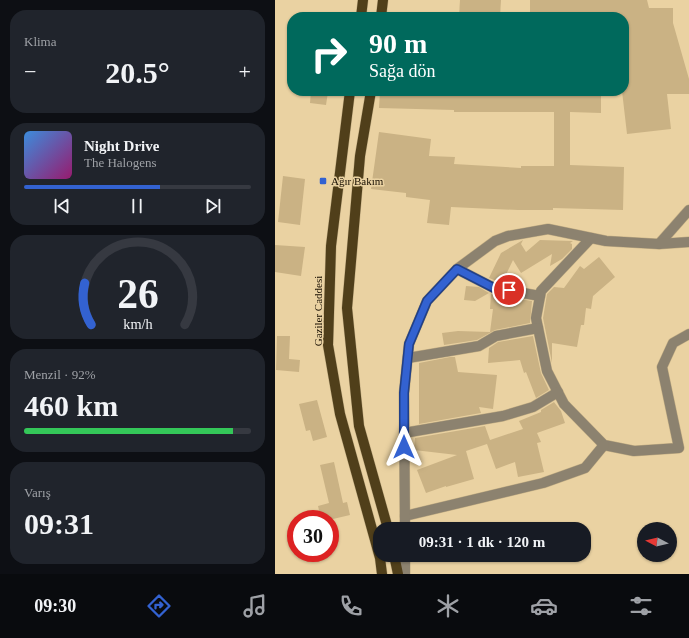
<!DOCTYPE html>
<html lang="tr">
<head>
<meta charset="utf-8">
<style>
	:root { --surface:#171b24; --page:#20242c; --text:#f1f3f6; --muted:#9ea1a6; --line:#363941; --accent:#3362d1 }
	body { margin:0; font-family:Georgia,serif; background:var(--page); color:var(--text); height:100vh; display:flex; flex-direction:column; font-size:15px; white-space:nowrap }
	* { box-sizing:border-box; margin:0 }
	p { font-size:13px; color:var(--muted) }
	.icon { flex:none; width:22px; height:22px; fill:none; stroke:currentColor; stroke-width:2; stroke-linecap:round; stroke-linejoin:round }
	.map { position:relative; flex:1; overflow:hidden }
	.drawer { display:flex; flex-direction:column; gap:10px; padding:10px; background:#0d0f14; width:275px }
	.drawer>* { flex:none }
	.guide { position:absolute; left:12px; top:12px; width:342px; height:84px; border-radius:16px; box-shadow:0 1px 3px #0004; background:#00695c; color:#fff; overflow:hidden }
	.needle { width:26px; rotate:277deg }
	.buttons { position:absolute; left:362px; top:522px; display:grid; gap:8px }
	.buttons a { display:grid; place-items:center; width:40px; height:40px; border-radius:50%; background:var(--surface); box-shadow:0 1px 3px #0004; font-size:20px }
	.speed { position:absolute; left:12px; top:510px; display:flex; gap:8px; font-size:20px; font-weight:700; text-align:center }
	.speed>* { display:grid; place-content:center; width:52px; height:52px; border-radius:50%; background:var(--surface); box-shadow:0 1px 3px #0004; line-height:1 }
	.speed .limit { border:6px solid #d22; background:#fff; color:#111 }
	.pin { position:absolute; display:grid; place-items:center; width:34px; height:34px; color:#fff; margin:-17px; border:2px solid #fff; border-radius:50%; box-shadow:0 1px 4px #0007 }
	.me { position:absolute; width:44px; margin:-22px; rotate:0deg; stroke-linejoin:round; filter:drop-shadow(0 0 3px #0008) }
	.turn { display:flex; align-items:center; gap:14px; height:84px; padding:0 16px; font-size:18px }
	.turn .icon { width:52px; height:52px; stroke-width:2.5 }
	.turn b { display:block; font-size:28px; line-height:34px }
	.big { font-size:30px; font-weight:800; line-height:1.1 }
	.drawer .card { flex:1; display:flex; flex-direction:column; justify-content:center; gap:6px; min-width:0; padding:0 14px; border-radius:16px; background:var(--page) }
	.drawer .dial { align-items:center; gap:0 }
	.dial svg { height:104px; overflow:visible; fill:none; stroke:var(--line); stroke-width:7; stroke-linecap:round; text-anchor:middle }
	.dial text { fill:var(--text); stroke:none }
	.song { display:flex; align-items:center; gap:12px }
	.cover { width:48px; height:48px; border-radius:6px; background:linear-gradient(135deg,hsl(210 70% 55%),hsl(320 70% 35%)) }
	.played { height:4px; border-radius:2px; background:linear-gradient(90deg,var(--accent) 60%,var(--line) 60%) }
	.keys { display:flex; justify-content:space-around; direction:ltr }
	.heat { display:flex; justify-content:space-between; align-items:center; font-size:22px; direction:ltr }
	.charge { height:6px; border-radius:3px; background:linear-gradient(90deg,#34c759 92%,var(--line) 0) }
	.trip { position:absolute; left:98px; top:522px; width:218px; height:40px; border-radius:16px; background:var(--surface); box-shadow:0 1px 3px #0004; font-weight:800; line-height:40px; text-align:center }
	.tabs { display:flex; height:64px; justify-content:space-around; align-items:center; background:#090b0e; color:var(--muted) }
	.tabs .icon { width:28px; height:28px }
	.tabs .active { color:var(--accent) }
	.tabs b { font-size:18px; color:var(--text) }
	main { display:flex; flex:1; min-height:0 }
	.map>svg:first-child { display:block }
	.building { fill:#cab284 }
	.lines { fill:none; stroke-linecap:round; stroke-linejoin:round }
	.minor-casing { stroke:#c4af85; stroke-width:11 }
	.primary-casing { stroke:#c4af85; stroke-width:11 }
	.minor { stroke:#8c826f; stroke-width:10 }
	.primary { stroke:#503f1a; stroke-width:10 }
	.route-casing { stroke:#214088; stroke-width:10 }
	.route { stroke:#3362d1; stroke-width:7 }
	.poi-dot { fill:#3362d1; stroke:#ead2a2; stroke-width:1.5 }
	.labels { text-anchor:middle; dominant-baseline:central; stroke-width:3; stroke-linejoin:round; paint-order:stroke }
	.poi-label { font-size:11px; fill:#170e01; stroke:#ead2a2; text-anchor:start }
	.street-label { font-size:11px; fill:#170e01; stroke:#ead2a2 }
</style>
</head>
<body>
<main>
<section class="drawer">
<div class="card"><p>Klima</p>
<div class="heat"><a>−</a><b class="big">20.5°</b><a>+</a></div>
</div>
<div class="card">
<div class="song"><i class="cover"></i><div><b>Night Drive</b><p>The Halogens</p></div></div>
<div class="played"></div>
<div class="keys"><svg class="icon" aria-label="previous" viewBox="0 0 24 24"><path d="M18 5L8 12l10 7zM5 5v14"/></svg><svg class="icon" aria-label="pause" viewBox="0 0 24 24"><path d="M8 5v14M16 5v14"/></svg><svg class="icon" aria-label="next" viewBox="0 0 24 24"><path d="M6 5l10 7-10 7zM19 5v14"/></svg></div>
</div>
<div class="card dial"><svg viewBox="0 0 100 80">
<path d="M14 69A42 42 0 1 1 86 69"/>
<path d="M14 69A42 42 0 0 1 9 37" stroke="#3362d1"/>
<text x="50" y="56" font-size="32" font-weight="700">26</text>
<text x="50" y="72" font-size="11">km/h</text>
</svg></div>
<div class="card"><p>Menzil · 92%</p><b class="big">460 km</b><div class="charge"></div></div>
<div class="card"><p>Varış</p><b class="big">09:31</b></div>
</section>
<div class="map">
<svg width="414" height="574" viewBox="0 0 414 574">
	<rect width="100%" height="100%" fill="#ead2a2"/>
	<g class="building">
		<polygon points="185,0 226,0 225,17 184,17"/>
		<polygon points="255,0 372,0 374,8 398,8 398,23 414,79 414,94 392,94 396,129 352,134 347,91 349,91 349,17 255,17"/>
		<polygon points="36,91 53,92 51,105 35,103"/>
		<polygon points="105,91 326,91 326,113 295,112 295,165 349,167 348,210 278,208 278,210 243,210 176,207 174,225 152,223 155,200 131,197 131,193 96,189 104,132 156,139 154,156 180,157 179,164 246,168 246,166 279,166 279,112 179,112 179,110 104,108"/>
		<polygon points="8,176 30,179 25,225 3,222"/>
		<polygon points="248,240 246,244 251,252 265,240 298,241 295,243 297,244 297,249 287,259 275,266 277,254 246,273 238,260 227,283 214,278 226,253"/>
		<polygon points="0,245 30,247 26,276 0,272"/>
		<polygon points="324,257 340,277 318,296 316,309 311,308 309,325 306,325 302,347 277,343 277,363 268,318 272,294 279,287 289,288 305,266 309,269"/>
		<polygon points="191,286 204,287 214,293 200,301 189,300"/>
		<polygon points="216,294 257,301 255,323 220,330 202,340 169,345 167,333 183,331 215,332 218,309 215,309"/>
		<polygon points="2,336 15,336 14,359 25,360 24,372 1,370"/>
		<polygon points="258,336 266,373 274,390 261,398 251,372 249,373 245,360 213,363 214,348 223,342"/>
		<polygon points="175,357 180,357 183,372 222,375 218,409 204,407 206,413 144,424 144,363"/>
		<polygon points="42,400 52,437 38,441 35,430 31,431 24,404"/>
		<polygon points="279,402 286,411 290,423 262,433 266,442 262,443 269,472 243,477 240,462 221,469 212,444 191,451 199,479 171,487 171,486 151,493 142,470 182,455 139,450 140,438 210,426 215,440 248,429 244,421 266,412 266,410"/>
		<polygon points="59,462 68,503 72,502 75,515 58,519 46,519 43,506 54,503 45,465"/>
	</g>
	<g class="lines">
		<g class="minor-casing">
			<g id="minor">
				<polyline points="316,238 266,291 261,318 272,371 289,404 329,445 359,451 404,448 387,367 398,343 414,334"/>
				<polyline points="384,244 414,210"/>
				<polyline points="182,269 219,288 265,296"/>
				<polyline points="133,358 204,346 221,336 263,328"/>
				<polyline points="129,433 228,416 258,407 283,392"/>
				<polyline points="130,516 268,483 310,468 329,445"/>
				<polyline points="130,529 129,393 134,344 152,301 182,269 220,241 233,236 273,229 331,241 384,244 414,242"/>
				<polyline points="130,574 130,555"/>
			</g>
		</g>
		<g class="primary-casing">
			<g id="primary">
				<polyline points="86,17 88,0"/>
				<polyline points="106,17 108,0"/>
				<polyline points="75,91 56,246 53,345 65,414 105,558 107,574"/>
				<polyline points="96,91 85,156 72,308 84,426 113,529"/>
				<polyline points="119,555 123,574"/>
			</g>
		</g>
		<use href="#minor" class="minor"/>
		<use href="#primary" class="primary"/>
	</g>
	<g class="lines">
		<g class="route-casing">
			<polyline id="route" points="129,447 129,393 134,344 152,301 182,269 219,288 234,290"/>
		</g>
		<use href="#route" class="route"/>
	</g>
	<rect class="poi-dot" x="44" y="177" width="8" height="8" rx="2"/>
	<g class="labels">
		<g class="poi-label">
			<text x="56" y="181">Ağır Bakım</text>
		</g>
		<g class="street-label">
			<text transform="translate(43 311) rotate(-90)">Gaziler Caddesi</text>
		</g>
	</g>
</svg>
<div class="buttons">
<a><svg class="needle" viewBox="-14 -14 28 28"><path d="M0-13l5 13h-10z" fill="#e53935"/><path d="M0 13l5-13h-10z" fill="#9ea1a6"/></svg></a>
</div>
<div class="speed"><div class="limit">30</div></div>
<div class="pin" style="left:234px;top:290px;background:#d93025"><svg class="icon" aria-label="arrive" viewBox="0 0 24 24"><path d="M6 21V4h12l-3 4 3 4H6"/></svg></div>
<svg class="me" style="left:129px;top:447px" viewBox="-20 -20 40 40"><path d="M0-17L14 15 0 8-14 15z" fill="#3362d1" stroke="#fff" stroke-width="4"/></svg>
<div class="trip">09:31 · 1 dk · 120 m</div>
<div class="guide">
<div class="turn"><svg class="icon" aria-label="right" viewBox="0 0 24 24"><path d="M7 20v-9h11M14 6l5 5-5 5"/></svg><div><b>90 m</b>Sağa dön</div></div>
</div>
</div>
</main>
<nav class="tabs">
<b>09:30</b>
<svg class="icon active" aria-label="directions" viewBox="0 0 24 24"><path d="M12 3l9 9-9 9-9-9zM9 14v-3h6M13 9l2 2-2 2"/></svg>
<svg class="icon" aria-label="music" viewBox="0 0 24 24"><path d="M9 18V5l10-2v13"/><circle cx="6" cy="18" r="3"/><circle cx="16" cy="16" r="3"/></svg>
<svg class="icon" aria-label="phone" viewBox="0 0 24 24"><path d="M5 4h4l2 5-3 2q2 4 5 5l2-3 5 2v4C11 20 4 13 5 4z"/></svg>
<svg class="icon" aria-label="climate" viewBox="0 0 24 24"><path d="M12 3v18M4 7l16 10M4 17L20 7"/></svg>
<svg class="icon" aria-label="car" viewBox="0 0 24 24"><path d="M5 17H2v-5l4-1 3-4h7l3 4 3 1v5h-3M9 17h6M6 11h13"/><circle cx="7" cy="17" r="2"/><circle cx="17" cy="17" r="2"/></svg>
<svg class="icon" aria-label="filters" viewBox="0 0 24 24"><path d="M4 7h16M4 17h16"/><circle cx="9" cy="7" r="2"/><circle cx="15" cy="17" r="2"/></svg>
</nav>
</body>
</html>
